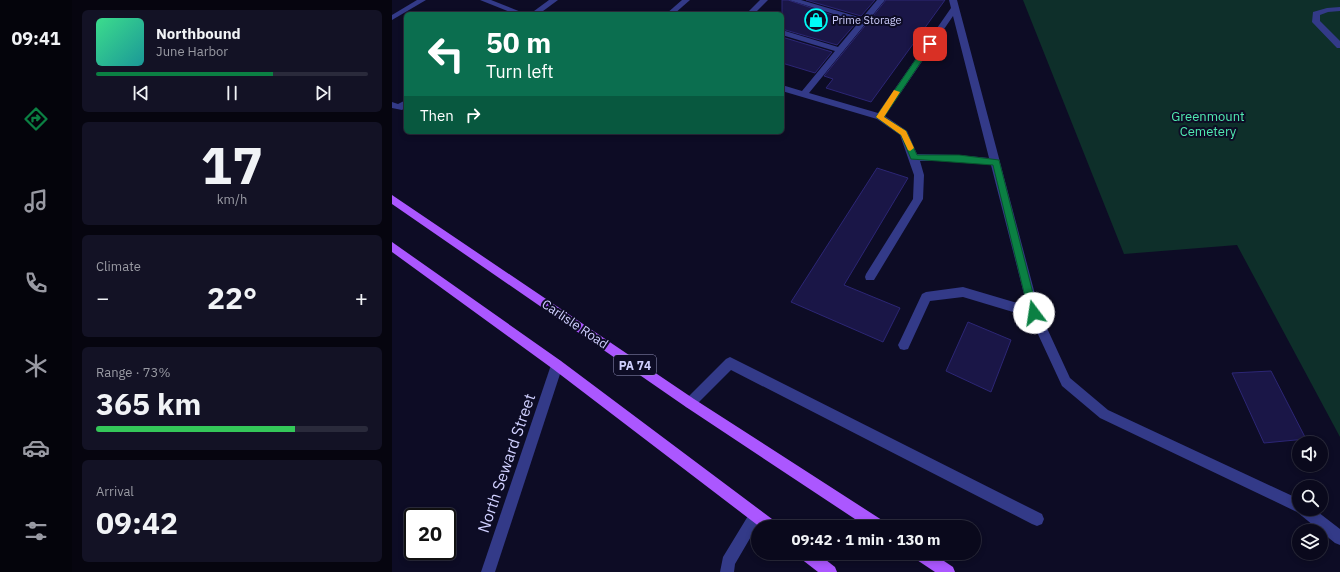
<!DOCTYPE html>
<html lang="en">
<head>
<meta charset="utf-8">
<style>
	:root { --surface:#0a091c; --page:#131225; --text:#f1f3f6; --muted:#999aa3; --line:#2a2a3b; --accent:#0b8043 }
	body { margin:0; font-family:"IBM Plex Sans",sans-serif; background:var(--page); color:var(--text); height:100vh; display:flex; flex-direction:column; font-size:15px; white-space:nowrap }
	* { box-sizing:border-box; margin:0 }
	p { font-size:13px; color:var(--muted) }
	.icon { flex:none; width:22px; height:22px; fill:none; stroke:currentColor; stroke-width:2; stroke-linecap:round; stroke-linejoin:round }
	.map { position:relative; flex:1; overflow:hidden }
	.drawer { display:flex; flex-direction:column; gap:10px; padding:10px; background:#06050f; width:320px }
	.drawer>* { flex:none }
	.top-card { position:absolute; left:12px; top:12px; width:380px; height:122px; border-radius:6px; box-shadow:0 2px 6px #0003,0 0 0 1px var(--line); background:#0b6e4f; color:#fff; overflow:hidden }
	.tools { position:absolute; left:900px; top:436px; display:grid; gap:8px }
	.tools a { display:grid; place-items:center; width:36px; height:36px; border-radius:50%; background:var(--surface); box-shadow:0 2px 6px #0003,0 0 0 1px var(--line); font-size:20px }
	.speed { position:absolute; left:12px; top:508px; display:flex; gap:8px; font-size:20px; font-weight:700; text-align:center }
	.speed>* { display:grid; place-content:center; width:52px; height:52px; border-radius:50%; background:var(--surface); box-shadow:0 2px 6px #0003,0 0 0 1px var(--line); line-height:1 }
	.speed .limit { border:2px solid #111; border-radius:6px; background:#fff; color:#111 }
	.pin { position:absolute; display:grid; place-items:center; width:34px; height:34px; color:#fff; margin:-17px; border-radius:8px; box-shadow:0 2px 6px #0006 }
	.me { position:absolute; width:44px; margin:-22px; rotate:346deg; stroke-linejoin:round; filter:drop-shadow(0 0 3px #0008) }
	.turn { display:flex; align-items:center; gap:14px; height:84px; padding:0 16px; font-size:18px }
	.turn .icon { width:52px; height:52px; stroke-width:2.5 }
	.turn b { display:block; font-size:28px; line-height:34px }
	.then { display:flex; align-items:center; height:38px; padding:0 16px; background:#0003; gap:8px; font-size:15px }
	.big { font-size:30px; font-weight:800; line-height:1.1 }
	.drawer .tile { flex:1; display:flex; flex-direction:column; justify-content:center; gap:6px; min-width:0; padding:0 14px; border-radius:6px; background:var(--page) }
	.drawer .dial { align-items:center; gap:0 }
	.dial b { font-size:52px; line-height:1 }
	.song { display:flex; align-items:center; gap:12px }
	.cover { width:48px; height:48px; border-radius:6px; background:linear-gradient(135deg,hsl(150 70% 55%),hsl(180 70% 35%)) }
	.played { height:4px; border-radius:2px; background:linear-gradient(90deg,var(--accent) 65%,var(--line) 65%) }
	.keys { display:flex; justify-content:space-around; direction:ltr }
	.heat { display:flex; justify-content:space-between; align-items:center; font-size:22px; direction:ltr }
	.charge { height:6px; border-radius:3px; background:linear-gradient(90deg,#34c759 73%,var(--line) 0) }
	.trip { position:absolute; left:359px; top:520px; width:230px; height:40px; border-radius:20px; background:var(--surface); box-shadow:0 2px 6px #0003,0 0 0 1px var(--line); font-weight:800; line-height:40px; text-align:center }
	main { display:flex; flex:1; min-height:0 }
	.menu { display:flex; flex-direction:column; width:72px; justify-content:space-around; align-items:center; background:#04040b; color:var(--muted) }
	.menu .icon { width:28px; height:28px }
	.menu .current { color:var(--accent) }
	.menu b { font-size:18px; color:var(--text) }
	.map>svg:first-child { display:block }
	.green { fill:#0e2f2a }
	.building { fill:#1a1647; stroke:#2c2675 }
	.lines { fill:none; stroke-linecap:round; stroke-linejoin:round }
	.service { fill:#333a88; fill-rule:evenodd }
	.minor { fill:#333a88; fill-rule:evenodd }
	.primary { fill:#ab57ff; fill-rule:evenodd }
	.route { fill:#0b8043; stroke:#07532c }
	.slow { fill:#f59e0b }
	.labels { text-anchor:middle; dominant-baseline:central; stroke-width:4; stroke-linejoin:round; paint-order:stroke }
	.far-poi-label { font-size:11px; fill:#d0d0ff; stroke:#0d0c25; text-anchor:start }
	.shield { fill:#0d0c25; stroke:#9695be; stroke-width:1 }
	.shield-label { font-size:12px; font-weight:bold; fill:#d0d0ff }
	.park-label { font-size:13px; fill:#50eab1; stroke:#0d0c25 }
	.street-label { font-size:13px; fill:#d0d0ff; stroke:#0d0c25 }
	.near-street-label { font-size:16px; fill:#d0d0ff; stroke:#0d0c25 }
</style>
</head>
<body>
<main>
<nav class="menu">
<b>09:41</b>
<svg class="icon current" aria-label="directions" viewBox="0 0 24 24"><path d="M12 3l9 9-9 9-9-9zM9 14v-3h6M13 9l2 2-2 2"/></svg>
<svg class="icon" aria-label="music" viewBox="0 0 24 24"><path d="M9 18V5l10-2v13"/><circle cx="6" cy="18" r="3"/><circle cx="16" cy="16" r="3"/></svg>
<svg class="icon" aria-label="phone" viewBox="0 0 24 24"><path d="M5 4h4l2 5-3 2q2 4 5 5l2-3 5 2v4C11 20 4 13 5 4z"/></svg>
<svg class="icon" aria-label="climate" viewBox="0 0 24 24"><path d="M12 3v18M4 7l16 10M4 17L20 7"/></svg>
<svg class="icon" aria-label="car" viewBox="0 0 24 24"><path d="M5 17H2v-5l4-1 3-4h7l3 4 3 1v5h-3M9 17h6M6 11h13"/><circle cx="7" cy="17" r="2"/><circle cx="17" cy="17" r="2"/></svg>
<svg class="icon" aria-label="filters" viewBox="0 0 24 24"><path d="M4 7h16M4 17h16"/><circle cx="9" cy="7" r="2"/><circle cx="15" cy="17" r="2"/></svg>
</nav>
<section class="drawer">
<div class="tile">
<div class="song"><i class="cover"></i><div><b>Northbound</b><p>June Harbor</p></div></div>
<div class="played"></div>
<div class="keys"><svg class="icon" aria-label="previous" viewBox="0 0 24 24"><path d="M18 5L8 12l10 7zM5 5v14"/></svg><svg class="icon" aria-label="pause" viewBox="0 0 24 24"><path d="M8 5v14M16 5v14"/></svg><svg class="icon" aria-label="next" viewBox="0 0 24 24"><path d="M6 5l10 7-10 7zM19 5v14"/></svg></div>
</div>
<div class="tile dial"><b>17</b><p>km/h</p></div>
<div class="tile"><p>Climate</p>
<div class="heat"><a>−</a><b class="big">22°</b><a>+</a></div>
</div>
<div class="tile"><p>Range · 73%</p><b class="big">365 km</b><div class="charge"></div></div>
<div class="tile"><p>Arrival</p><b class="big">09:42</b></div>
</section>
<div class="map">
<svg width="948" height="572" viewBox="0 0 948 572">
	<rect width="100%" height="100%" fill="#0d0c25"/>
	<polygon class="green" points="631,0 948,0 948,437 845,245 732,254"/>
	<g class="building">
		<polygon points="390,0 396,0 464,23 445,45 390,29"/>
		<polygon points="414,0 483,0 469,16"/>
		<polygon points="494,0 553,0 479,102 434,88 441,79 432,76"/>
		<polygon points="390,37 440,52 423,73 390,63"/>
		<polygon points="485,168 516,178 452,285 508,308 491,342 399,302"/>
		<polygon points="576,322 619,340 599,392 554,371"/>
		<polygon points="879,371 914,439 872,443 840,373"/>
	</g>
	<g class="lines">
		<g class="service">
			<polygon points="25,0 34,0 0,20 0,15"/>
			<polygon points="88,0 99,0 134,14 123,14"/>
			<polygon points="157,0 166,0 147,14 138,14"/>
			<polygon points="290,0 298,0 282,14 274,14"/>
			<polygon points="368,0 376,0 362,14 354,14"/>
			<path d="M 397,0 L 409,0 L 470,18 L 485,0 L 493,0 L 417,93 L 486,113 L 559,8 L 557,0 L 565,0 L 648,313 L 678,378 L 716,410 L 907,499 L 907,509 L 922,509 L 948,529 L 948,545 L 943,543 L 905,512 L 708,418 L 670,386 L 638,317 L 571,297 L 538,301 L 516,349 L 512,350 L 508,349 L 506,345 L 508,341 L 530,294 L 534,292 L 571,287 L 635,306 L 599,165 L 567,161 L 528,161 L 532,175 L 531,199 L 482,280 L 474,280 L 473,277 L 474,274 L 521,199 L 522,175 L 508,135 L 485,119 L 390,91 L 390,85 L 410,91 L 443,51 L 390,35 L 390,30 L 446,47 L 467,22 ZM 561,16 L 597,158 L 567,155 L 525,154 L 515,131 L 493,116 Z"/>
			<polygon points="948,7 948,11 936,12 928,15 928,21 948,41 948,48 945,48 920,22 921,12 935,8"/>
			<polygon points="14,100 14,107 10,110 0,108 0,102 6,104"/>
			<polygon points="338,357 650,514 652,519 650,524 645,526 640,524 339,370 302,407 298,409 294,407 292,403 294,399 334,359"/>
			<polygon points="364,509 369,511 371,516 343,564 342,572 328,572 331,557 359,511"/>
		</g>
		<polygon class="minor" points="165,359 169,361 171,365 103,572 89,572 159,365 161,361"/>
		<g class="primary">
			<polygon points="0,195 302,399 493,522 495,527 475,527 294,407 0,204"/>
			<polygon points="0,242 169,361 384,522 386,527 368,527 161,369 0,252"/>
			<polygon points="406,553 425,553 443,567 445,572 426,572 408,558"/>
			<polygon points="520,553 540,553 561,567 563,572 543,572 522,558"/>
		</g>
	</g>
	<polygon class="route" points="535,43 541,44 492,117 514,131 525,155 567,155 607,160 646,313 645,316 638,316 637,313 601,165 519,159 509,135 484,117"/>
	<polygon class="slow" points="502,90 508,92 492,117 514,131 522,148 518,151 516,150 509,135 484,117"/>
	<defs>
		<g id="shop-ring" transform="scale(1.15)"><circle r="9.5" fill="#0d0c25" stroke="#00fbf5" stroke-width="1.5"/><path d="M-5-2.5h2.3a2.7 3.5 0 0 1 5.4 0H5L5.5 6h-11ZM-1.5-2.5h3a1.5 2.3 0 0 0-3 0Z" fill="#00fbf5"/></g>
	</defs>
	<g fill-rule="evenodd">
		<use href="#shop-ring" x="424" y="20"/>
	</g>
	<g class="labels">
		<g class="far-poi-label">
			<text x="440" y="20">Prime Storage</text>
		</g>
		<rect class="shield" x="222" y="355" width="42" height="20" rx="3"/>
		<g class="shield-label">
			<text x="243" y="365">PA 74</text>
		</g>
		<g class="park-label">
			<text x="816" y="116">Greenmount<tspan x="816" dy="15">Cemetery</tspan></text>
		</g>
		<g class="street-label">
			<text transform="translate(183 324) rotate(34)">Carlisle Road</text>
		</g>
		<g class="near-street-label">
			<text transform="translate(114 463) rotate(-71)">North Seward Street</text>
		</g>
	</g>
</svg>
<div class="tools">
<a><svg class="icon" aria-label="sound" viewBox="0 0 24 24"><path d="M4 9h4l5-4v14l-5-4H4zM17 9q2 3 0 6"/></svg></a>
<a><svg class="icon" aria-label="search" viewBox="0 0 24 24"><circle cx="10" cy="10" r="6"/><path d="M15 15l6 6"/></svg></a>
<a><svg class="icon" aria-label="layers" viewBox="0 0 24 24"><path d="M12 4l9 5-9 5-9-5zM3 14l9 5 9-5"/></svg></a>
</div>
<div class="speed"><div class="limit">20</div></div>
<div class="pin" style="left:538px;top:44px;background:#d93025"><svg class="icon" aria-label="arrive" viewBox="0 0 24 24"><path d="M6 21V4h12l-3 4 3 4H6"/></svg></div>
<svg class="me" style="left:642px;top:313px" viewBox="-20 -20 40 40"><circle r="19" fill="#fff"/><path d="M0-13L10 11 0 6-10 11z" fill="#0b8043"/></svg>
<div class="trip">09:42 · 1 min · 130 m</div>
<div class="top-card">
<div class="turn"><svg class="icon" aria-label="left" viewBox="0 0 24 24"><path d="M17 20v-9H6M10 6l-5 5 5 5"/></svg><div><b>50 m</b>Turn left</div></div>
<div class="then">Then<svg class="icon" aria-label="right" viewBox="0 0 24 24"><path d="M7 20v-9h11M14 6l5 5-5 5"/></svg></div>
</div>
</div>
</main>
</body>
</html>
